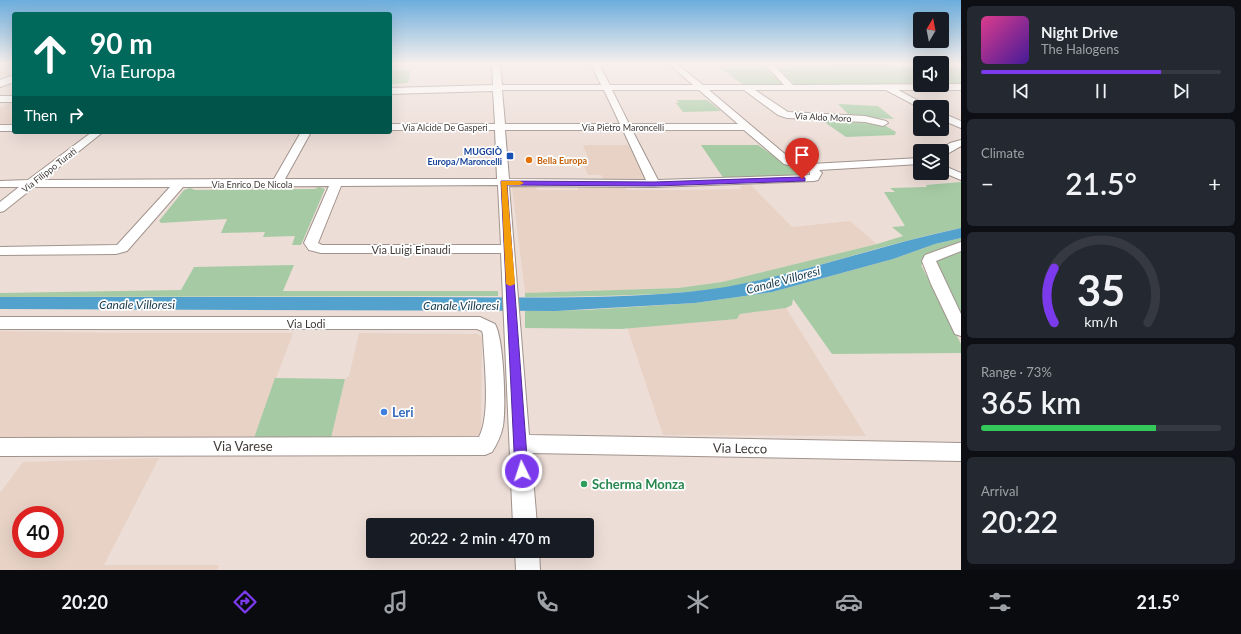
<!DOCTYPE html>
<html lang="en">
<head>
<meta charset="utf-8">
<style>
	:root { --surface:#171b24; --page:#242831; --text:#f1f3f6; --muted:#9ea1a6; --line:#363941; --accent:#7c3aed }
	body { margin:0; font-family:Lato,sans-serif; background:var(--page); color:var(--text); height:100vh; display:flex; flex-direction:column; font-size:15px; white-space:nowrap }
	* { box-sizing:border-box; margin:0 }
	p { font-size:13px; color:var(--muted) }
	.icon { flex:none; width:22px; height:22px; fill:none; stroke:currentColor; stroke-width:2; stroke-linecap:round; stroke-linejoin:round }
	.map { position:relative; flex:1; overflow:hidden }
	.drawer { display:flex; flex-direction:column; gap:6px; padding:6px; background:#0d0f14; width:280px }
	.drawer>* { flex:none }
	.top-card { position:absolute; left:12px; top:12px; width:380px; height:122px; border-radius:4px; box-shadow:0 4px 16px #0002; background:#00695c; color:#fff; overflow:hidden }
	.needle { width:26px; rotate:10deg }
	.fabs { position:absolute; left:913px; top:12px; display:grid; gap:8px }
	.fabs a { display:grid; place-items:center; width:36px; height:36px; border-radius:4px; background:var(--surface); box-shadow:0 4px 16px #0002; font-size:20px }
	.speed { position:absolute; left:12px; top:506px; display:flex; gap:8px; font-size:20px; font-weight:700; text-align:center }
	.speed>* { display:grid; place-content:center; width:52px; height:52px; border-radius:50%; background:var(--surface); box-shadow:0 4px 16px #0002; line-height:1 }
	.speed .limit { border:6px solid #d22; background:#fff; color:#111 }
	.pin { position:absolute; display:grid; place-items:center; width:34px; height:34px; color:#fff; margin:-41px -17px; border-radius:50% 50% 50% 0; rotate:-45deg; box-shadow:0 0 4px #0007 }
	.pin .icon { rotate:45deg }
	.me { position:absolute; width:44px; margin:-22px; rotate:356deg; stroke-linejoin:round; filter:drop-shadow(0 0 3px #0008) }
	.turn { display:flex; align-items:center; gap:14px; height:84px; padding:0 12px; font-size:18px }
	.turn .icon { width:52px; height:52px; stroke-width:2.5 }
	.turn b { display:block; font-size:28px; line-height:34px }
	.then { display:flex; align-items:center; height:38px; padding:0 12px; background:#0003; gap:8px; font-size:15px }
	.big { font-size:30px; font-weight:600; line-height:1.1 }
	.drawer .card { flex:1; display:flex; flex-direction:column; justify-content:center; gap:6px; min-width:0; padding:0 14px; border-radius:6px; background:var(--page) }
	.drawer .dial { align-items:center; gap:0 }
	.dial svg { height:104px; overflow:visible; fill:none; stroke:var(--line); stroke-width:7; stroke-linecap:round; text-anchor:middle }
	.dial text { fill:var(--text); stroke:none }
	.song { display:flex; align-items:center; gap:12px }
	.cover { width:48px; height:48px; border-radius:6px; background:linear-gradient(135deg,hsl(330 70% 55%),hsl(260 70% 35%)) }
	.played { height:4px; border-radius:2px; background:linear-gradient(90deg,var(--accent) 75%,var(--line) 75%) }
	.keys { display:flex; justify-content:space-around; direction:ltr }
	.heat { display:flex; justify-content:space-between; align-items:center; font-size:22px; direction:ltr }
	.charge { height:6px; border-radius:3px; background:linear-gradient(90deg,#34c759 73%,var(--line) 0) }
	.trip { position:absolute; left:366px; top:518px; width:228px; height:40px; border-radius:4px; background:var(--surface); box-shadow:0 4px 16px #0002; font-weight:600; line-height:40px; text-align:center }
	.tabs { display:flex; height:64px; justify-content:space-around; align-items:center; background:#090b0e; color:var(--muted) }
	.tabs .icon { width:28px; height:28px }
	.tabs .selected { color:var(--accent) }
	.tabs b { font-size:18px; color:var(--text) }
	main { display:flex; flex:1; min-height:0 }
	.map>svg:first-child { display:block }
	.industrial { fill:#e8d2c6; fill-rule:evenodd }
	.green { fill:#a6cba4 }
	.water { fill:#53a2cd }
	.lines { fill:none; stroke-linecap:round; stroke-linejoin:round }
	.minor-casing { stroke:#a1938d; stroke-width:2 }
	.major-casing { stroke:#a1938d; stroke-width:2 }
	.minor { fill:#fff; fill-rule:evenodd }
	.major { fill:#fff; fill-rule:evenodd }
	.route { fill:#7c3aed; stroke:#51269a }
	.slow { fill:#f59e0b }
	.transit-dot { fill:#1a4fb4; stroke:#fff; stroke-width:1.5 }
	.food-dot { fill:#e8710a; stroke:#fff; stroke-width:1.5 }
	.shop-dot { fill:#3f7fe0; stroke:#fff; stroke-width:1.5 }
	.leisure-dot { fill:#2e9e5b; stroke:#fff; stroke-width:1.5 }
	.labels { text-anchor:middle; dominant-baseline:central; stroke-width:3.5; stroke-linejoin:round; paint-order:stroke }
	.far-street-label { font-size:9px; fill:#403a37; stroke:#fff }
	.far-transit-label { font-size:9px; font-weight:bold; fill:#164399; stroke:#fff; text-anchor:end }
	.far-food-label { font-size:9px; font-weight:bold; fill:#c56008; stroke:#fff; text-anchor:start }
	.street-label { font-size:11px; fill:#403a37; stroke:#fff }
	.water-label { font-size:12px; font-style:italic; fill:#183b4e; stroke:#fff }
	.near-shop-label { font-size:13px; font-weight:bold; fill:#366cbe; stroke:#fff; text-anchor:start }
	.near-street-label { font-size:13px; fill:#403a37; stroke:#fff }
	.near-leisure-label { font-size:13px; font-weight:bold; fill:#27864d; stroke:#fff; text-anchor:start }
</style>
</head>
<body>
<main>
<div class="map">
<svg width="961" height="570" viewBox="0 0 961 570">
	<rect width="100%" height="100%" fill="#edddd7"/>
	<g class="industrial">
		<polygon points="0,64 14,64 14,75 0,80"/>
		<polygon points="10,101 14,101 14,125 0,125 0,108"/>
		<polygon points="583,145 628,145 645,179 603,179 601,175 588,175 581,159 588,158"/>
		<polygon points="751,185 792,227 850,221 877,244 722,282 678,288 525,293 512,187 536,186 537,190 578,190 578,186 625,186 627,190 689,190 742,189 739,186"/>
		<polygon points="786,308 866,436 663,435 627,327 737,319 740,314"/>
		<polygon points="0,331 118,333 293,333 254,438 0,439"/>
		<polygon points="359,333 478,334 482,338 481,432 474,439 331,438 345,379 349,376"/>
		<path d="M 159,458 L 104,565 L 219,565 L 217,570 L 0,570 L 0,493 L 23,462 ZM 21,515 L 55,515 L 55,549 L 21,549 Z"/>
	</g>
	<g class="green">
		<polygon points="828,64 891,64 899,68 920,68 920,85 942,85 942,67 961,69 961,86 797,87 778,68 831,67"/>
		<polygon points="720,68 769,68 783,84 742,84"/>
		<polygon points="390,70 411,70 408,83 390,84"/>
		<polygon points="676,100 707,100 721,111 683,112 676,103 679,102"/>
		<polygon points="838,104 878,106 894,119 851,117"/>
		<polygon points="820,119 884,125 896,132 895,135 846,137"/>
		<polygon points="701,145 758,145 788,166 805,173 798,176 724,179"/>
		<path d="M 961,182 L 961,228 C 887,243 815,269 740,285 C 714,291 686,292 659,294 C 614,296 570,297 525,297 L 525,293 L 678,288 L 722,282 L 877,244 L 903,236 L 892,227 L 905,226 L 884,192 L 895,192 L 890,188 L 927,187 L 926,185 Z"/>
		<polygon points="319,187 325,189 301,245 292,245 295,236 263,237 265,232 221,233 227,219 161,223 159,221 184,190 190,188 195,190 315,189"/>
		<polygon points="961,238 961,318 936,265 937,259 921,265 961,344 961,353 832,354 793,299 792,305 786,308 740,314 737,319 621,329 525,328 525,311 585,310 695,303 772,292 893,259 935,244"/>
		<polygon points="294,265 283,291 498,291 498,296 0,297 0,293 181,290 194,267"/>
		<polygon points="275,378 345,379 331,438 254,438"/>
	</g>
	<path class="water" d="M 961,228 L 961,238 L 935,244 L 893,259 L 772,292 L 695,303 L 555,311 L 0,309 L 0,297 C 140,297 279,297 419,297 C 508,297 598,300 687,292 C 780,283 869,247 961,228 Z"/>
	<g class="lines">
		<g class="minor-casing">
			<g id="minor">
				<path d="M 492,64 L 500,64 L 502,85 L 601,85 L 591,64 L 599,64 L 610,85 L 693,85 L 669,64 L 677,64 L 703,85 L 784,85 L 765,64 L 773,64 L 793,85 L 961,84 L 961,90 L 898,90 L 930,107 L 920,108 L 886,90 L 755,90 L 788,112 L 865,116 L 886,121 L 888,123 L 883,126 L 865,122 L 787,118 L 778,115 L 744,90 L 709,90 L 792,160 L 811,164 L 920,158 L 920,164 L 819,170 L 822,173 L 818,180 L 814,181 L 654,187 L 509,186 L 529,435 L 961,443 L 961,461 L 531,453 L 537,525 L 513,525 L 501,253 L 321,253 L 309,250 L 304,243 L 329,186 L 183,187 L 127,251 L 116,254 L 0,255 L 0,247 L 117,245 L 170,187 L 34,187 L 4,211 L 0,212 L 0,202 L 19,187 L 0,187 L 0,181 L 28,180 L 92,132 L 103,132 L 43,180 L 274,179 L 301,132 L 311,132 L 285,179 L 497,179 L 495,130 L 390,130 L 390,124 L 495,124 L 493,91 L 390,94 L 390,88 L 493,85 ZM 502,90 L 604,90 L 620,124 L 505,124 ZM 612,90 L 699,90 L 738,124 L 629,124 ZM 505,130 L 623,130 L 646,180 L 509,179 ZM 632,130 L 744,130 L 784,164 L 807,169 L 810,173 L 810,175 L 658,180 ZM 498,185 L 501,245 L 322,245 L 318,243 L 341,186 Z"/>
				<polygon points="951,64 961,64 961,68"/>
				<rect x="0" y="96" width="14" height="6"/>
				<polygon points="942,113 961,121 961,128 942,120"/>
				<rect x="0" y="125" width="14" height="6"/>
				<polygon points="961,140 961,146 942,157 942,151 939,151 950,143"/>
				<polygon points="942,165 961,173 961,180 942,172"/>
				<polygon points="961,242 961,251 936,261 961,314 961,336 955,334 953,330 931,284 922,261 925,255"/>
				<path d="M 0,317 L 480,317 L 495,324 C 504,340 506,407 503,426 C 501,436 497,444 492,452 L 485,455 L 0,456 L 0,438 L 479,437 C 491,415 484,361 483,335 L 482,331 L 477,329 L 0,329 Z"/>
				<polygon points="515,551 539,551 540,570 516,570"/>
			</g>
		</g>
		<g class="major-casing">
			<polygon id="major" points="14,75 14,82 0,87 0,80"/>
		</g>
		<use href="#minor" class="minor"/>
		<use href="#major" class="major"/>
	</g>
	<linearGradient id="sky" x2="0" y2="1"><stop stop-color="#6caddd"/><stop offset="0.44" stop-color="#f7f0ed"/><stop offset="1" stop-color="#f7f0ed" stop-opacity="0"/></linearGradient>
	<rect width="961" height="144" fill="url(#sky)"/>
	<polygon class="route" points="802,177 805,178 805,181 654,186 507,185 528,471 526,475 522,477 517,475 515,471 501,181 654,182"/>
	<polygon class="slow" points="501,181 520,181 524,183 520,185 507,185 515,284 510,286 506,284"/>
	<rect class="transit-dot" x="506" y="152" width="8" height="8" rx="2"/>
	<circle class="food-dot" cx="529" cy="160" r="4"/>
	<circle class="shop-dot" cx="384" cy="412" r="4"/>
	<circle class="leisure-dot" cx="584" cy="484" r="4"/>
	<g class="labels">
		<g class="far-street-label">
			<text transform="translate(823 117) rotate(3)">Via Aldo Moro</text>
			<text x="445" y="127">Via Alcide De Gasperi</text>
			<text x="623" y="127">Via Pietro Maroncelli</text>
			<text transform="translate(49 170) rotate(-38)">Via Filippo Turati</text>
			<text x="252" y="184">Via Enrico De Nicola</text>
		</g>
		<g class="far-transit-label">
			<text x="502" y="151">MUGGIÒ<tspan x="502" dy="10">Europa/Maroncelli</tspan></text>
		</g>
		<g class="far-food-label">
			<text x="537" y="160">Bella Europa</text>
		</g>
		<g class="street-label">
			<text x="411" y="249">Via Luigi Einaudi</text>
			<text x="306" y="323">Via Lodi</text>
		</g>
		<g class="water-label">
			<text transform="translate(783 280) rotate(-15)">Canale Villoresi</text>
			<text x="137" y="304">Canale Villoresi</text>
			<text x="461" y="305">Canale Villoresi</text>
		</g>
		<g class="near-shop-label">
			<text x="392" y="412">Leri</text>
		</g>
		<g class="near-street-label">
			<text x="243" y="446">Via Varese</text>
			<text transform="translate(740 448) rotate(1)">Via Lecco</text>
		</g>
		<g class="near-leisure-label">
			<text x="592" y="484">Scherma Monza</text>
		</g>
	</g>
</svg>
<div class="fabs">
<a><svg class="needle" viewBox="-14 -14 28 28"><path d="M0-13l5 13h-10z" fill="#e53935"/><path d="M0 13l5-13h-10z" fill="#9ea1a6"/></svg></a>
<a><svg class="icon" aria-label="sound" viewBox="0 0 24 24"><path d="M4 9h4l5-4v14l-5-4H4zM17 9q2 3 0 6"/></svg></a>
<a><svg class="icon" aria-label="search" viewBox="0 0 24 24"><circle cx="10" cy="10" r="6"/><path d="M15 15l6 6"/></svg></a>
<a><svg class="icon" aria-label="layers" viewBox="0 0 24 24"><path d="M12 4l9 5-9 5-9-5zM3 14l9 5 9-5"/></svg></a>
</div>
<div class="speed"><div class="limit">40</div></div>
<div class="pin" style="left:802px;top:179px;background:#d93025"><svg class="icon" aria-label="arrive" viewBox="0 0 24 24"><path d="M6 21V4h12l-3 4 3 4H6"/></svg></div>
<svg class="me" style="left:522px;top:471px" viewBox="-20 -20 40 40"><circle r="17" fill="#7c3aed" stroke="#fff" stroke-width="3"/><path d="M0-11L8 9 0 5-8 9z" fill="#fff"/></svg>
<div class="trip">20:22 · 2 min · 470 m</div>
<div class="top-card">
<div class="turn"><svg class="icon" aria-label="ahead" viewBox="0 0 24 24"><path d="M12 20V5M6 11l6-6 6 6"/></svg><div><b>90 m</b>Via Europa</div></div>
<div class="then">Then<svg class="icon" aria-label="right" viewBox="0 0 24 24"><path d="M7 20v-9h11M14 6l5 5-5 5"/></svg></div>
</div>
</div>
<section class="drawer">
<div class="card">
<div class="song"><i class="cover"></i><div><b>Night Drive</b><p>The Halogens</p></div></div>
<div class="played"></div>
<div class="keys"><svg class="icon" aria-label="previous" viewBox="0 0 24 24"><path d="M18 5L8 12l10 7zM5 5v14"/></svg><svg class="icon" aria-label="pause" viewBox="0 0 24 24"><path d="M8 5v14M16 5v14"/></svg><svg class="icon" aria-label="next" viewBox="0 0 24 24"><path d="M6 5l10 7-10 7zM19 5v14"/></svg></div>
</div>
<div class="card"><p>Climate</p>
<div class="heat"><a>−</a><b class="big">21.5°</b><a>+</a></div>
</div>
<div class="card dial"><svg viewBox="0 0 100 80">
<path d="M14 69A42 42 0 1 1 86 69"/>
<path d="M14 69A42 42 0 0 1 14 27" stroke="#7c3aed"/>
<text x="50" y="56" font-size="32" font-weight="700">35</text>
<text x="50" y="72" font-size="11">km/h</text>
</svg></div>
<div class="card"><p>Range · 73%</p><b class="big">365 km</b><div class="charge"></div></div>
<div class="card"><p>Arrival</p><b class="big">20:22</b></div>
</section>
</main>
<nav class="tabs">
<b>20:20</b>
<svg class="icon selected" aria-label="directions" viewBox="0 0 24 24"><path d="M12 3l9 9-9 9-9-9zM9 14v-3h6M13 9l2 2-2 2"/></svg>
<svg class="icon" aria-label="music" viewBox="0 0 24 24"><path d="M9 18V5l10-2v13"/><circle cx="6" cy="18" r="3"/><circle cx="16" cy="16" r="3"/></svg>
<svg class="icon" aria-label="phone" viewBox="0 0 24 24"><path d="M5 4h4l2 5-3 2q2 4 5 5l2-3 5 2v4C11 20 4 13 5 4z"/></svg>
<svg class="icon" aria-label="climate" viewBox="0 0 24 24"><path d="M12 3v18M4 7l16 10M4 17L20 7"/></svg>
<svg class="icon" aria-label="car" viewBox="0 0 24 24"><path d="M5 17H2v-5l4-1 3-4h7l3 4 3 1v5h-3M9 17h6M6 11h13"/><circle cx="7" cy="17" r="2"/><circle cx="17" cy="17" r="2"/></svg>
<svg class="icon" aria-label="filters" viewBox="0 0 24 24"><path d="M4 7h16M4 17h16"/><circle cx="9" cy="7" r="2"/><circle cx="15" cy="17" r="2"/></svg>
<b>21.5°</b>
</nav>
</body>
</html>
